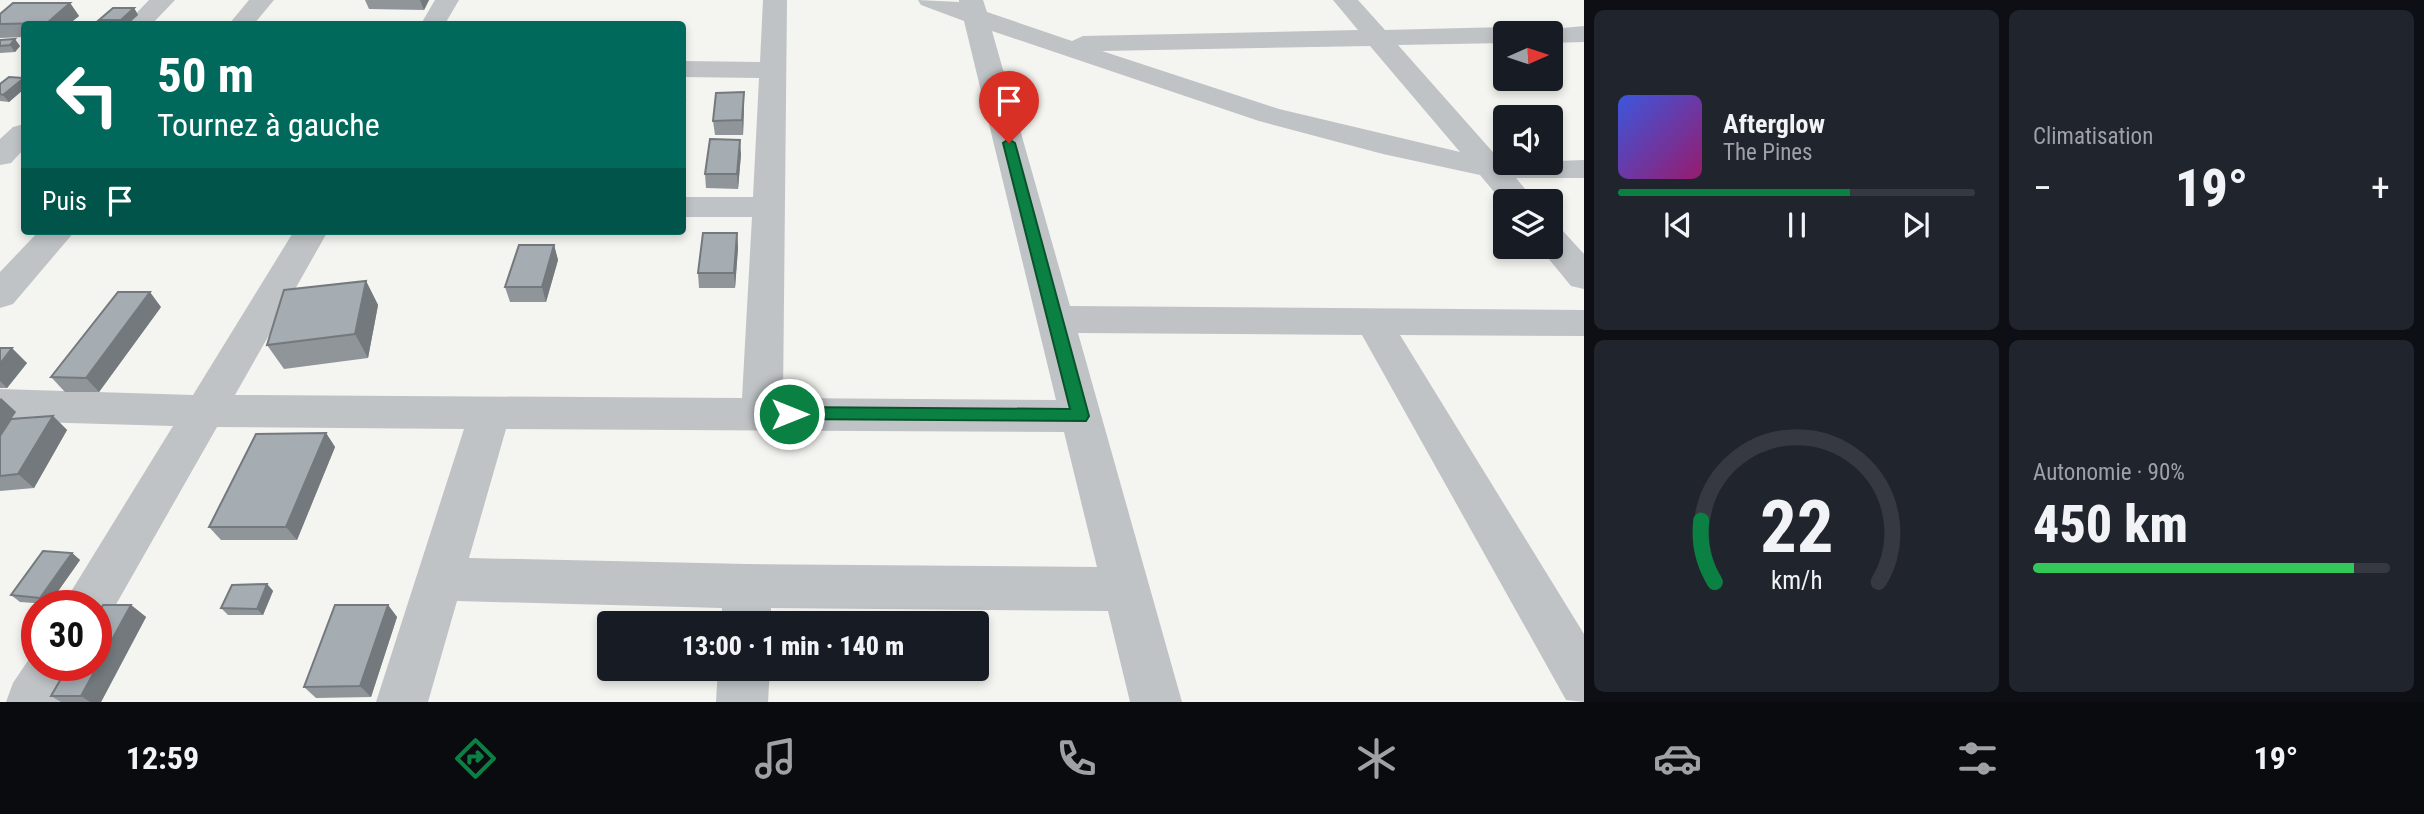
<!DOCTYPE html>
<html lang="fr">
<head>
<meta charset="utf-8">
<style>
	:root { --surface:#171b24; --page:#20242c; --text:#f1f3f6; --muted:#9ea1a6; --line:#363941; --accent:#0b8043 }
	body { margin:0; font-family:"Roboto Condensed",sans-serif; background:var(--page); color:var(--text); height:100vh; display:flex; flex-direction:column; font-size:26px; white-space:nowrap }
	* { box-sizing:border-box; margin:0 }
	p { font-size:23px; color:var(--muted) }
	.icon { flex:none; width:38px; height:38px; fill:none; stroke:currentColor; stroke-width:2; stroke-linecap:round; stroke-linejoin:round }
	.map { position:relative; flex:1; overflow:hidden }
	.drawer { display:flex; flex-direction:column; gap:10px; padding:10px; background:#0d0f14; width:840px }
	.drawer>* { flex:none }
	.hud { position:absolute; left:21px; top:21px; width:665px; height:214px; border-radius:7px; box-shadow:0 4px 10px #0003; background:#00695c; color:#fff; overflow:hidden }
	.needle { width:46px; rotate:87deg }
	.buttons { position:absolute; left:1493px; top:21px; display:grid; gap:14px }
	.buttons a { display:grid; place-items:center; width:70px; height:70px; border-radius:7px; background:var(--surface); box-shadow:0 4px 10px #0003; font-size:35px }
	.speed { position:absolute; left:21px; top:590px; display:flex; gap:14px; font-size:35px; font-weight:700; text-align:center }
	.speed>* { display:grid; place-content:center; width:91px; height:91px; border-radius:50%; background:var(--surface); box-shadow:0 4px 10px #0003; line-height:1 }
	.speed .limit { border:10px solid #d22; background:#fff; color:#111 }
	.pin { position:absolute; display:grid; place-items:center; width:60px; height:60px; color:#fff; margin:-72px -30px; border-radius:50% 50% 50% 0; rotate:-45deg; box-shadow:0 0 7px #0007 }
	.pin .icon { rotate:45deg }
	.me { position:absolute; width:77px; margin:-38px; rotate:90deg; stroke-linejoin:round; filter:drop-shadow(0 0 5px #0008) }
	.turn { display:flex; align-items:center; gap:24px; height:147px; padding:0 21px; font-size:32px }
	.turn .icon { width:91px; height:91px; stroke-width:2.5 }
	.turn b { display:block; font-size:49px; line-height:60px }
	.then { display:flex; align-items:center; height:66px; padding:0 21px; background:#0003; gap:14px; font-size:26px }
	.big { font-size:52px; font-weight:800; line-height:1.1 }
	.drawer .tile { flex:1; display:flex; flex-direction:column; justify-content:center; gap:10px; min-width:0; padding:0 24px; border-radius:10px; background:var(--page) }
	.drawer .dial { align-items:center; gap:0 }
	.dial svg { height:182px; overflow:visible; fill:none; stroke:var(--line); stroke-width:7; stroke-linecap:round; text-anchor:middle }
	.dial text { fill:var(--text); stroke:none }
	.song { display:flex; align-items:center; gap:21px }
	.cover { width:84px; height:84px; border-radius:10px; background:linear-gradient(135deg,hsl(230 70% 55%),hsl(320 70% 35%)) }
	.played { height:7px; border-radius:4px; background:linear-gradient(90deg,var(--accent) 65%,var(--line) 65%) }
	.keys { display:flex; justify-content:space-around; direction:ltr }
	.heat { display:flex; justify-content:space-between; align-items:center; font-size:38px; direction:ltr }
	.charge { height:10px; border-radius:5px; background:linear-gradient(90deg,#34c759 90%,var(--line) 0) }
	.drawer .tiles { flex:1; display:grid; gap:10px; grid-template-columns:repeat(2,1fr) }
	.trip { position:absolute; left:597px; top:611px; width:392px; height:70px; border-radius:7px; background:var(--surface); box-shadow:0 4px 10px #0003; font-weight:800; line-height:70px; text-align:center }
	.tab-bar { display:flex; height:112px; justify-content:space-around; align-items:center; background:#090b0e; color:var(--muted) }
	.tab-bar .icon { width:49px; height:49px }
	.tab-bar .on { color:var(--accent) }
	.tab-bar b { font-size:32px; color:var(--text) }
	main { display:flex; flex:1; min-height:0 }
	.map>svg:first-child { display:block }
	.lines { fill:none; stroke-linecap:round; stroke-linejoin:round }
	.minor { fill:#bfc3c6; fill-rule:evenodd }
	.wall { fill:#8f9599 }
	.shaded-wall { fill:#74797d }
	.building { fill:#a6adb2; stroke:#74797d; stroke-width:2 }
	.route { fill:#0b8043; stroke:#07532c; stroke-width:2 }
</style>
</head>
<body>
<main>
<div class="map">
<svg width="1584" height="702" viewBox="0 0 1584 702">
	<rect width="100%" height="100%" fill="#f4f4f0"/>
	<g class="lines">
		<g class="minor">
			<polygon points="149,0 175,0 152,24 126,24"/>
			<polygon points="249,0 274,0 254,24 229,24"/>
			<polygon points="435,0 459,0 445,24 421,24"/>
			<path d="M 763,0 L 787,0 L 783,398 L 1056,400 L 964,21 L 921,5 L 918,0 L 959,2 L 959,0 L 983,0 L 987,12 L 1072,41 L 1083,36 L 1358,30 L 1333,0 L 1358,0 L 1385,30 L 1505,27 L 1514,30 L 1517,33 L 1505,33 L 1505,43 L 1398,45 L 1499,159 L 1505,159 L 1505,163 L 1584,160 L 1584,178 L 1516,178 L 1535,201 L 1505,201 L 1505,205 L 1480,175 L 1383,154 L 1259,121 L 992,31 L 1070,306 L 1584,310 L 1584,336 L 1400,335 L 1584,634 L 1584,702 L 1566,700 L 1362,335 L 1078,333 L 1182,702 L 1130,702 L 1108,611 L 771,608 L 771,623 L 721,623 L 722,608 L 457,601 L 428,702 L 376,702 L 464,429 L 217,427 L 106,622 L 96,626 L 96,606 L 65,606 L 72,590 L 173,426 L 0,421 L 0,389 L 193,395 L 294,231 L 328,231 L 235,395 L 742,398 L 752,217 L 682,217 L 682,197 L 753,197 L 759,78 L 682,77 L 682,61 L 760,62 ZM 1370,46 L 1460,152 L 1279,109 L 1102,51 ZM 506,429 L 1064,432 L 1097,567 L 747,564 L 469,558 Z"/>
			<polygon points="1584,26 1584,42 1550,43 1550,33 1538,33 1541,30"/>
			<polygon points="24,124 24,149 11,163 0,165 0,139 13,127"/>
			<polygon points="1550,227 1562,230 1584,254 1584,289 1571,286 1539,247 1550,247"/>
			<polygon points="39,231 75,231 13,304 0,308 0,272"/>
			<polygon points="37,647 37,665 80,665 61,702 6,702 13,683"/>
			<polygon points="718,668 770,668 768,702 716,702"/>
		</g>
	</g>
	<g class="wall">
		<polygon points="365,0 429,0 424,10 369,9"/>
		<polygon points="70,3 79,16 69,24 24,24 24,37 0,38 0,14"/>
		<polygon points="134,8 138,15 128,24 102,24 99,20"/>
		<polygon points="0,40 20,46 15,52 0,53"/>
		<polygon points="24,78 24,89 9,102 0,101 0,84"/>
		<polygon points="744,106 743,135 715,135 713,121"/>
		<polygon points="741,154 738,189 706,188 705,174"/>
		<polygon points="737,233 738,248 735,288 699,288 698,273"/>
		<polygon points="554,245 558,260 546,302 510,302 505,287"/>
		<polygon points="366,281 378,305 368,358 284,369 267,345"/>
		<polygon points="161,307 99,392 65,392 51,377"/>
		<polygon points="0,348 27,363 7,388 0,388"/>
		<polygon points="0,398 16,412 11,419 53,416 67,430 34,488 0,491 0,436 8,423 0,435"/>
		<polygon points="326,433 335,447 297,540 221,540 209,527"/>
		<polygon points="72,553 80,560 49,604 20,602 11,595"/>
		<polygon points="267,584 273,591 263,615 228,615 221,608"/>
		<polygon points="131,605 146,617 101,702 61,702 51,696"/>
		<polygon points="388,605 397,617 371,697 316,698 304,687"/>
	</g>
	<g class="shaded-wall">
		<polygon points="420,0 429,0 424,10"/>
		<polygon points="70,3 79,16 69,24 47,24 47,23"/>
		<polygon points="134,8 138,15 128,24 123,24 121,20"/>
		<polygon points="15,39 20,46 15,52 10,45"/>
		<polygon points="24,78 24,87 23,87 24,89 9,102 3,95"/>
		<polygon points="744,92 744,106 743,135 742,120"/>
		<polygon points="685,100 685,107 682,130 682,116"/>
		<polygon points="740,140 741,154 738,189 737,174"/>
		<polygon points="737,233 738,248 735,288 734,273"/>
		<polygon points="554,245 558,260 546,302 542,287"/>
		<polygon points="366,281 378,305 368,358 355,334"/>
		<polygon points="150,292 161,307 99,392 86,378"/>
		<polygon points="12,348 27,363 7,388 0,381 0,364"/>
		<polygon points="1,398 16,412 0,435 0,400"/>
		<polygon points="53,416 67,430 34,488 18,474"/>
		<polygon points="326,433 335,447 297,540 286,527"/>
		<polygon points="72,553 80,560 49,604 40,598"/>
		<polygon points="267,584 273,591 263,615 257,609"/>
		<polygon points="131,605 146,617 101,702 90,702 81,696"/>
		<polygon points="388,605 397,617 371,697 360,686"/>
	</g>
	<g class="building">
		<polygon points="13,3 70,3 47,23 0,24 0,14"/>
		<polygon points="113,8 134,8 121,20 99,20"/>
		<polygon points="15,39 10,45 0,46 0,40"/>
		<polygon points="9,77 24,78 3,95 0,94 0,84"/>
		<polygon points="744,92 742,120 713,121 716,93"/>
		<polygon points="682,100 685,100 682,116"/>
		<polygon points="710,139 740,140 737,174 705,174"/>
		<polygon points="703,233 737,233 734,273 698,273"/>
		<polygon points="519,245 554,245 542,287 505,287"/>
		<polygon points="366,281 355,334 267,345 284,290"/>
		<polygon points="118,292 150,292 86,378 51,377"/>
		<polygon points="0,348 12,348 0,364"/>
		<polygon points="53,416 18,474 0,476 0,436 11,419"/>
		<polygon points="326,433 286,527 209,527 256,434"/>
		<polygon points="43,551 72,553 40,598 11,595"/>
		<polygon points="267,584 257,609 221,608 232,585"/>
		<polygon points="103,605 131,605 81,696 51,696 69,665 96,665 96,617"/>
		<polygon points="335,605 388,605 360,686 304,687"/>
	</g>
	<polygon class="route" points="1009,139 1015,143 1089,416 1086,421 783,419 780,414 783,409 789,407 1070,409 1003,143"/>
</svg>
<div class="buttons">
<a><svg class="needle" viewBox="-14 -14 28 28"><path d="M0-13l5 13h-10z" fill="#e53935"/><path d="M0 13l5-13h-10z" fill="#9ea1a6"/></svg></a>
<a><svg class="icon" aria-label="sound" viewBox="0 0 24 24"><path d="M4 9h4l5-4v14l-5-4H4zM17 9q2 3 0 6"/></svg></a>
<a><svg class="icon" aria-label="layers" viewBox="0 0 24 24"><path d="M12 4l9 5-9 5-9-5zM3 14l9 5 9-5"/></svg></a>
</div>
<div class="speed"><div class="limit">30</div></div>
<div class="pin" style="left:1009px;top:143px;background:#d93025"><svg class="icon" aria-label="arrive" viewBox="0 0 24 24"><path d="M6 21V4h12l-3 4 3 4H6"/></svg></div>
<svg class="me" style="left:789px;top:414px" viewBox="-20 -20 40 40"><circle r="17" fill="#0b8043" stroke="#fff" stroke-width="3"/><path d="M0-11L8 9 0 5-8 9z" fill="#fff"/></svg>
<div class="trip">13:00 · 1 min · 140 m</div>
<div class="hud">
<div class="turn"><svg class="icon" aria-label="left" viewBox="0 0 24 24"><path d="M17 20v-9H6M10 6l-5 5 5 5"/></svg><div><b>50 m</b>Tournez à gauche</div></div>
<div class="then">Puis<svg class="icon" aria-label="arrive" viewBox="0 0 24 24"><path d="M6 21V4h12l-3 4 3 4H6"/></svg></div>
</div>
</div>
<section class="drawer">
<div class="tiles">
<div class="tile">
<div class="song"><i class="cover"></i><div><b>Afterglow</b><p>The Pines</p></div></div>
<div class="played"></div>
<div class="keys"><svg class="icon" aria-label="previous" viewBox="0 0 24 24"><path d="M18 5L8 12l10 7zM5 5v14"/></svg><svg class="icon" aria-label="pause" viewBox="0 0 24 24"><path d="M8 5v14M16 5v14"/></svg><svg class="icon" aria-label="next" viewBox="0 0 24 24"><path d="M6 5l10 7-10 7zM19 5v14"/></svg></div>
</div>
<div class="tile"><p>Climatisation</p>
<div class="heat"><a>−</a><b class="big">19°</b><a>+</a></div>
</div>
<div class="tile dial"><svg viewBox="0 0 100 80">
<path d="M14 69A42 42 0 1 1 86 69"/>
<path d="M14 69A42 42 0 0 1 8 42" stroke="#0b8043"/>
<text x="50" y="56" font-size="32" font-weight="700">22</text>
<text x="50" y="72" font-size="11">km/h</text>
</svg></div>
<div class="tile"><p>Autonomie · 90%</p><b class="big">450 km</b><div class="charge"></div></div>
</div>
</section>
</main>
<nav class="tab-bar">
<b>12:59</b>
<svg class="icon on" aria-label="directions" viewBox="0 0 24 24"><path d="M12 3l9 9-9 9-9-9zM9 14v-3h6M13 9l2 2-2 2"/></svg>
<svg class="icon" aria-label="music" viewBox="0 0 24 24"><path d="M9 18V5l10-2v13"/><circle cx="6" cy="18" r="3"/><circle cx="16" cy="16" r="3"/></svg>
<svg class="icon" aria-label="phone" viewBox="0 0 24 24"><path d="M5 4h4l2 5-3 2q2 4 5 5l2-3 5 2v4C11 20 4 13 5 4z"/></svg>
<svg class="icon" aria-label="climate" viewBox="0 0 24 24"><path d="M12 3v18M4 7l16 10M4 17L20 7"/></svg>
<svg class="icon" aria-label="car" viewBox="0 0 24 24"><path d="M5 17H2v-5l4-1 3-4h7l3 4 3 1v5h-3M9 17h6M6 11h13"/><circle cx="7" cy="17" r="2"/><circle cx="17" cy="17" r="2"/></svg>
<svg class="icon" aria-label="filters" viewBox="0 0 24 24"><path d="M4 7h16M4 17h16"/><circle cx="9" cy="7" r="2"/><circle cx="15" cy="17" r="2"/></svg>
<b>19°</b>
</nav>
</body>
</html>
